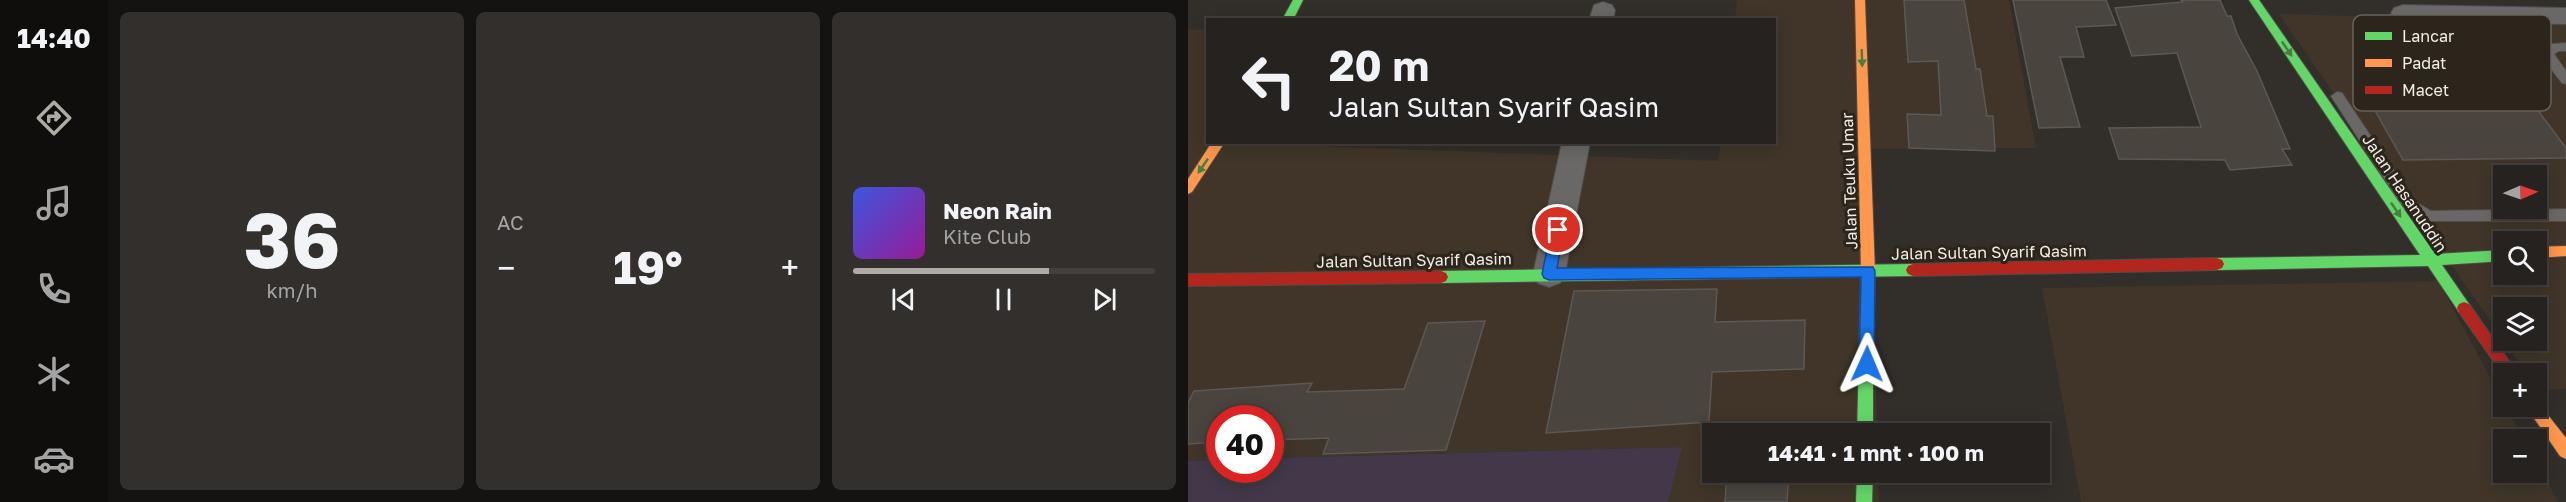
<!DOCTYPE html>
<html lang="id">
<head>
<meta charset="utf-8">
<style>
	:root { --surface:#262220; --page:#322f2d; --text:#f1f3f6; --muted:#a4a4a5; --line:#423f3e; --accent:#aeaaa4 }
	body { margin:0; font-family:"Golos Text",sans-serif; background:var(--page); color:var(--text); height:100vh; display:flex; flex-direction:column; font-size:22px; white-space:nowrap }
	* { box-sizing:border-box; margin:0 }
	p { font-size:20px; color:var(--muted) }
	.icon { flex:none; width:33px; height:33px; fill:none; stroke:currentColor; stroke-width:2; stroke-linecap:round; stroke-linejoin:round }
	.map { position:relative; flex:1; overflow:hidden }
	.side { display:flex; flex-direction:column; gap:12px; padding:12px; background:#151312; width:1080px }
	.side>* { flex:none }
	.guide { position:absolute; left:18px; top:18px; width:570px; height:126px; border-radius:0px; box-shadow:0 3px 15px #0003,0 0 0 2px var(--line); background:#262220; color:var(--text); overflow:hidden }
	.needle { width:39px; rotate:88deg }
	.controls { position:absolute; left:1305px; top:165px; display:grid; gap:12px }
	.controls a { display:grid; place-items:center; width:54px; height:54px; border-radius:0px; background:var(--surface); box-shadow:0 3px 15px #0003,0 0 0 2px var(--line); font-size:30px }
	.speed { position:absolute; left:18px; top:405px; display:flex; gap:12px; font-size:30px; font-weight:700; text-align:center }
	.speed>* { display:grid; place-content:center; width:78px; height:78px; border-radius:50%; background:var(--surface); box-shadow:0 3px 15px #0003,0 0 0 2px var(--line); line-height:1 }
	.speed .limit { border:9px solid #d22; background:#fff; color:#111 }
	.pin { position:absolute; display:grid; place-items:center; width:51px; height:51px; color:#fff; margin:-26px; border:3px solid #fff; border-radius:50%; box-shadow:0 2px 6px #0007 }
	.me { position:absolute; width:66px; margin:-33px; rotate:1deg; stroke-linejoin:round; filter:drop-shadow(0 0 4px #0008) }
	.turn { display:flex; align-items:center; gap:21px; height:126px; padding:0 24px; font-size:27px }
	.turn .icon { width:78px; height:78px; stroke-width:2.5 }
	.turn b { display:block; font-size:42px; line-height:51px }
	.big { font-size:45px; font-weight:700; line-height:1.1 }
	.side .tile { flex:1; display:flex; flex-direction:column; justify-content:center; gap:9px; min-width:0; padding:0 21px; border-radius:9px; background:var(--page) }
	.side .dial { align-items:center; gap:0 }
	.dial b { font-size:78px; line-height:1 }
	.song { display:flex; align-items:center; gap:18px }
	.cover { width:72px; height:72px; border-radius:9px; background:linear-gradient(135deg,hsl(230 70% 55%),hsl(300 70% 35%)) }
	.played { height:6px; border-radius:3px; background:linear-gradient(90deg,var(--accent) 65%,var(--line) 65%) }
	.keys { display:flex; justify-content:space-around; direction:ltr }
	.heat { display:flex; justify-content:space-between; align-items:center; font-size:33px; direction:ltr }
	.side .tiles { flex:1; display:grid; gap:12px; grid-template-columns:repeat(3,1fr) }
	.trip { position:absolute; left:514px; top:423px; width:348px; height:60px; border-radius:0px; background:var(--surface); box-shadow:0 3px 15px #0003,0 0 0 2px var(--line); font-weight:700; line-height:60px; text-align:center }
	main { display:flex; flex:1; min-height:0 }
	.tab-bar { display:flex; flex-direction:column; width:108px; justify-content:space-around; align-items:center; background:#0f0e0d; color:var(--muted) }
	.tab-bar .icon { width:42px; height:42px }
	.tab-bar .on { color:var(--accent) }
	.tab-bar b { font-size:27px; color:var(--text) }
	.map>svg:first-child { display:block }
	.built { fill:#403528; fill-rule:evenodd }
	.green { fill:#423849 }
	.building { fill:#49443d; stroke:#5c5854; stroke-width:1.5 }
	.lines { fill:none; stroke-linecap:round; stroke-linejoin:round }
	.lane-casing { stroke:#504c49; stroke-width:2 }
	.street-casing { stroke:#504c49; stroke-width:2 }
	.fast-casing { stroke:#504c49; stroke-width:2 }
	.slow-casing { stroke:#504c49; stroke-width:2 }
	.jam-casing { stroke:#504c49; stroke-width:2 }
	.lane { fill:#696866; fill-rule:evenodd }
	.street { fill:#696866; fill-rule:evenodd }
	.fast { fill:#63d668; fill-rule:evenodd }
	.slow { fill:#ff974d; fill-rule:evenodd }
	.jam { fill:#b3261e; fill-rule:evenodd }
	.oneway { fill:#487e42 }
	.route { fill:#1a73e8; stroke:#114b97; stroke-width:1.5 }
	.labels { text-anchor:middle; dominant-baseline:central; stroke-width:6; stroke-linejoin:round; paint-order:stroke }
	.street-label { font-size:16px; fill:#f1ece6; stroke:#2c251c }
	.key { fill:#2c251c; stroke:#676159; stroke-width:1.5 }
	.key-label { font-size:16px; fill:#f1ece6 }
</style>
</head>
<body>
<main>
<nav class="tab-bar">
<b>14:40</b>
<svg class="icon on" aria-label="directions" viewBox="0 0 24 24"><path d="M12 3l9 9-9 9-9-9zM9 14v-3h6M13 9l2 2-2 2"/></svg>
<svg class="icon" aria-label="music" viewBox="0 0 24 24"><path d="M9 18V5l10-2v13"/><circle cx="6" cy="18" r="3"/><circle cx="16" cy="16" r="3"/></svg>
<svg class="icon" aria-label="phone" viewBox="0 0 24 24"><path d="M5 4h4l2 5-3 2q2 4 5 5l2-3 5 2v4C11 20 4 13 5 4z"/></svg>
<svg class="icon" aria-label="climate" viewBox="0 0 24 24"><path d="M12 3v18M4 7l16 10M4 17L20 7"/></svg>
<svg class="icon" aria-label="car" viewBox="0 0 24 24"><path d="M5 17H2v-5l4-1 3-4h7l3 4 3 1v5h-3M9 17h6M6 11h13"/><circle cx="7" cy="17" r="2"/><circle cx="17" cy="17" r="2"/></svg>
</nav>
<section class="side">
<div class="tiles">
<div class="tile dial"><b>36</b><p>km/h</p></div>
<div class="tile"><p>AC</p>
<div class="heat"><a>−</a><b class="big">19°</b><a>+</a></div>
</div>
<div class="tile">
<div class="song"><i class="cover"></i><div><b>Neon Rain</b><p>Kite Club</p></div></div>
<div class="played"></div>
<div class="keys"><svg class="icon" aria-label="previous" viewBox="0 0 24 24"><path d="M18 5L8 12l10 7zM5 5v14"/></svg><svg class="icon" aria-label="pause" viewBox="0 0 24 24"><path d="M8 5v14M16 5v14"/></svg><svg class="icon" aria-label="next" viewBox="0 0 24 24"><path d="M6 5l10 7-10 7zM19 5v14"/></svg></div>
</div>
</div>
</section>
<div class="map">
<svg width="1378" height="502" viewBox="0 0 1378 502">
	<rect width="100%" height="100%" fill="#322e2a"/>
	<g class="built">
		<polygon points="549,0 821,0 848,148 677,149 690,433 525,434 525,472 690,473 691,502 480,502 493,447 83,458 82,418 32,418 31,460 0,461 0,30 19,29 20,142 530,161 533,143 586,142 586,20 547,19"/>
		<path d="M 1091,14 L 1378,21 L 1378,389 L 1349,390 L 1348,374 L 1338,373 ZM 1316,176 L 1348,176 L 1348,208 L 1316,208 ZM 1316,242 L 1348,242 L 1348,274 L 1316,274 ZM 1316,308 L 1348,308 L 1348,340 L 1316,340 Z"/>
		<polygon points="1250,281 1315,401 1316,406 1318,407 1336,439 1316,440 1316,472 1348,472 1349,462 1370,502 893,502 854,288"/>
	</g>
	<polygon class="green" points="494,447 480,502 0,502 0,461 31,460 32,470 82,470 83,458"/>
	<g class="building">
		<polygon points="716,0 776,0 788,69 792,69 799,116 805,116 807,151 721,148 719,114 753,115 750,61 720,62"/>
		<polygon points="825,0 918,0 928,25 888,27 896,57 872,57 892,127 851,128"/>
		<polygon points="993,0 1032,0 1039,16 1043,16 1049,34 1069,71 1102,149 1094,149 1104,165 1042,170 1037,160 931,159 921,128 1013,127 989,53 944,56 927,8 995,2"/>
		<polygon points="1325,77 1378,148 1378,158 1215,160 1169,79"/>
		<polygon points="529,289 527,322 617,320 616,369 524,372 521,422 358,433 386,291"/>
		<polygon points="297,321 258,450 135,454 141,438 82,440 82,418 32,418 32,442 0,444 0,403 6,391 124,383 119,392 216,389 240,323"/>
		<polygon points="539,472 601,472 599,502 537,502"/>
	</g>
	<g class="lines">
		<g class="lane-casing">
			<g id="lane">
				<polygon points="1378,43 1378,51 1371,51 1366,54 1378,71 1378,84 1374,83 1357,61 1354,53 1364,44"/>
				<polygon points="1149,92 1154,93 1226,201 1243,211 1378,209 1378,221 1236,221 1216,209 1143,96"/>
			</g>
		</g>
		<g class="street-casing">
			<g id="street">
				<polygon points="415,2 424,5 427,10 425,20 401,20 406,5"/>
				<polygon points="1215,5 1378,8 1378,24 1215,21 1206,18 1203,13 1206,8"/>
				<polygon points="374,142 402,142 377,274 372,283 361,287 350,283 345,274"/>
			</g>
		</g>
		<g class="fast-casing">
			<g id="fast">
				<polygon points="105,0 115,0 105,20 94,20"/>
				<polygon points="1061,0 1071,0 1247,254 1316,250 1316,261 1254,265 1281,304 1283,308 1281,312 1276,314 1271,312 1240,266 1029,270 1024,268 1022,264 1024,260 1029,258 1232,255"/>
				<polygon points="725,264 730,266 732,270 730,274 725,276 253,283 248,281 246,277 248,273 253,271"/>
				<polygon points="678,347 683,349 685,354 685,434 669,434 671,354 673,349"/>
				<polygon points="669,472 685,472 684,502 668,502"/>
			</g>
		</g>
		<g class="slow-casing">
			<g id="slow">
				<polygon points="667,0 677,0 687,271 685,354 683,359 678,361 673,359 671,354 673,271"/>
				<polygon points="24,142 37,142 4,192 0,194 0,179"/>
				<polygon points="1378,246 1378,256 1348,258 1348,247"/>
				<polygon points="1348,400 1378,438 1378,459 1372,456 1341,411 1338,406 1348,406"/>
			</g>
		</g>
		<g class="jam-casing">
			<g id="jam">
				<polygon points="1029,258 1034,260 1036,264 1034,268 1029,270 725,276 720,274 718,270 720,266 725,264"/>
				<polygon points="253,271 258,273 260,277 258,281 253,283 0,286 0,274"/>
				<polygon points="1276,302 1281,304 1330,374 1316,374 1316,376 1271,312 1269,308 1271,304"/>
			</g>
		</g>
		<use href="#lane" class="lane"/>
		<use href="#street" class="street"/>
		<use href="#fast" class="fast"/>
		<use href="#slow" class="slow"/>
		<use href="#jam" class="jam"/>
	</g>
	<defs><path id="oneway-solid" d="M-6-.8H1V-3.2L6.5 0L1 3.2V.8H-6Z" transform="scale(1.5)"/></defs>
	<g class="oneway">
		<use href="#oneway-solid" transform="translate(1099 49) rotate(56)"/>
		<use href="#oneway-solid" transform="translate(674 58) rotate(88)"/>
		<use href="#oneway-solid" transform="translate(15 166) rotate(124)"/>
		<use href="#oneway-solid" transform="translate(1208 210) rotate(56)"/>
	</g>
	<polygon class="route" points="370,225 376,230 369,268 685,267 687,271 686,364 684,369 679,371 673,369 671,364 673,277 361,280 356,278 354,274 363,230"/>
	<g class="labels">
		<g class="street-label">
			<text transform="translate(661 181) rotate(-92)">Jalan Teuku Umar</text>
			<text transform="translate(1217 193) rotate(56)">Jalan Hasanuddin</text>
			<text transform="translate(801 252) rotate(-1)">Jalan Sultan Syarif Qasim</text>
			<text transform="translate(226 260) rotate(-1)">Jalan Sultan Syarif Qasim</text>
		</g>
	</g>
	<rect x="1165" y="15" width="198" height="96" rx="9" class="key"/>
	<rect x="1177" y="32" width="27" height="8" fill="#63d668"/>
	<rect x="1177" y="59" width="27" height="8" fill="#ff974d"/>
	<rect x="1177" y="86" width="27" height="8" fill="#b3261e"/>
	<g class="key-label">
		<text x="1214" y="42">Lancar</text>
		<text x="1214" y="69">Padat</text>
		<text x="1214" y="96">Macet</text>
	</g>
</svg>
<div class="controls">
<a><svg class="needle" viewBox="-14 -14 28 28"><path d="M0-13l5 13h-10z" fill="#e53935"/><path d="M0 13l5-13h-10z" fill="#a4a4a5"/></svg></a>
<a><svg class="icon" aria-label="search" viewBox="0 0 24 24"><circle cx="10" cy="10" r="6"/><path d="M15 15l6 6"/></svg></a>
<a><svg class="icon" aria-label="layers" viewBox="0 0 24 24"><path d="M12 4l9 5-9 5-9-5zM3 14l9 5 9-5"/></svg></a>
<a>+</a>
<a>−</a>
</div>
<div class="speed"><div class="limit">40</div></div>
<div class="pin" style="left:370px;top:230px;background:#d93025"><svg class="icon" aria-label="arrive" viewBox="0 0 24 24"><path d="M6 21V4h12l-3 4 3 4H6"/></svg></div>
<svg class="me" style="left:679px;top:364px" viewBox="-20 -20 40 40"><path d="M0-17L14 15 0 8-14 15z" fill="#1a73e8" stroke="#fff" stroke-width="4"/></svg>
<div class="trip">14:41 · 1 mnt · 100 m</div>
<div class="guide">
<div class="turn"><svg class="icon" aria-label="left" viewBox="0 0 24 24"><path d="M17 20v-9H6M10 6l-5 5 5 5"/></svg><div><b>20 m</b>Jalan Sultan Syarif Qasim</div></div>
</div>
</div>
</main>
</body>
</html>
